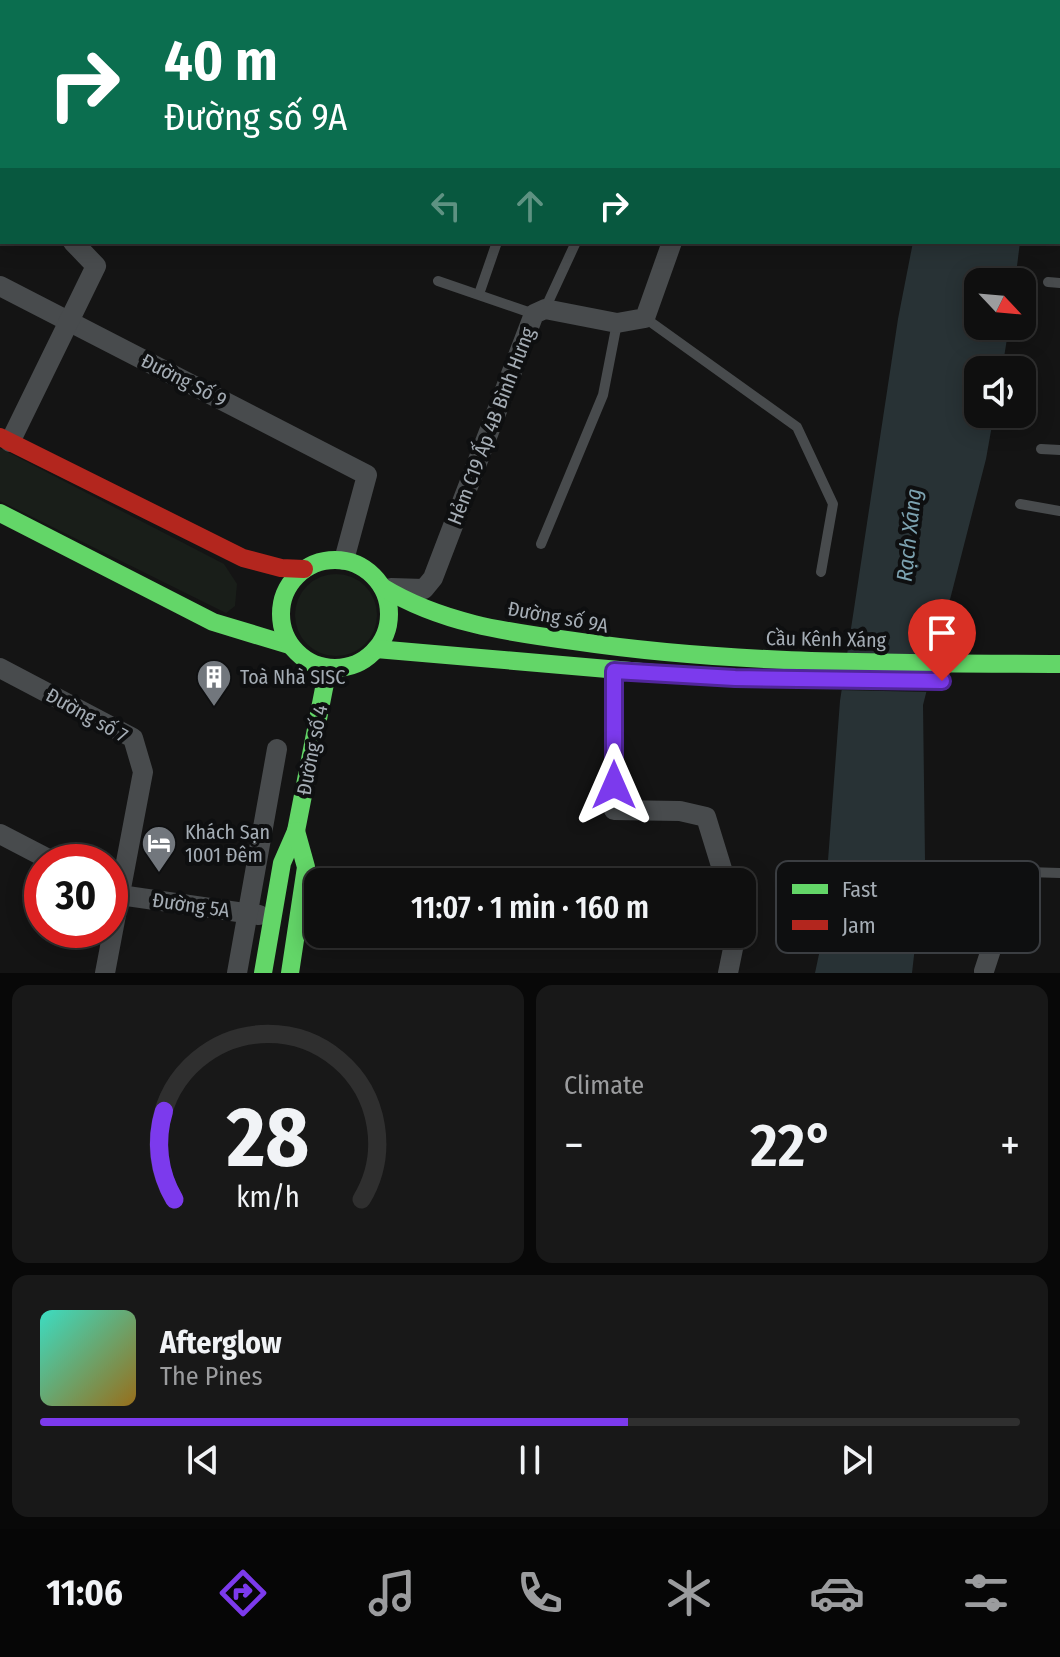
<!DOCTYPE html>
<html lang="en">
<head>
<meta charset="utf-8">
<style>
	:root { --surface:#0f0f0f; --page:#181818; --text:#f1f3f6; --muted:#9b9c9e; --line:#2f2f2f; --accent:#7c3aed }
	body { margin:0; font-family:"Fira Sans Condensed",sans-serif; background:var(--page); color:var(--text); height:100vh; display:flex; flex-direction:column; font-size:30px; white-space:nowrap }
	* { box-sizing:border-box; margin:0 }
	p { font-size:26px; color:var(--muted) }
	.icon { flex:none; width:44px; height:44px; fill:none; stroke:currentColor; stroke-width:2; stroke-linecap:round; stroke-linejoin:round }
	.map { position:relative; height:973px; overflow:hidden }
	.drawer { display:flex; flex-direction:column; gap:12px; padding:12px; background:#080808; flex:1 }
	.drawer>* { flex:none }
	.banner { position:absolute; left:0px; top:0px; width:1060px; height:244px; box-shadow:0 4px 20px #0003,0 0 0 2px var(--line); background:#0b6e4f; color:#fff; overflow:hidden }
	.needle { width:52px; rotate:116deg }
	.fabs { position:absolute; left:964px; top:268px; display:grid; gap:16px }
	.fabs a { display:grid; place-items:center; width:72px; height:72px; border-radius:16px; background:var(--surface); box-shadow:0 4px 20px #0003,0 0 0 2px var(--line); font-size:40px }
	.speed { position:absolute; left:24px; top:844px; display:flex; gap:16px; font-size:40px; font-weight:700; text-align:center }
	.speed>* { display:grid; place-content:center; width:104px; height:104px; border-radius:50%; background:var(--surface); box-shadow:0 4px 20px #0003,0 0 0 2px var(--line); line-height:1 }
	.speed .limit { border:12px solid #d22; background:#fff; color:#111 }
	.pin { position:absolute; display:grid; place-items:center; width:68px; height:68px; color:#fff; margin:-82px -34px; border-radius:50% 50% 50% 0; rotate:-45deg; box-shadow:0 0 8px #0007 }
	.pin .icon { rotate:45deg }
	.me { position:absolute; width:88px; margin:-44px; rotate:0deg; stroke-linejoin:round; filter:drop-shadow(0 0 6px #0008) }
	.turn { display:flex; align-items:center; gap:28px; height:168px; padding:0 32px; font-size:36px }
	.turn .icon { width:104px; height:104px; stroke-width:2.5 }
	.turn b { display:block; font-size:56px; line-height:68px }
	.lanes { display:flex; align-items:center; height:76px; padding:0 32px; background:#0003; justify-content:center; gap:40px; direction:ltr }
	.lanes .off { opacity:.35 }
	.big { font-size:60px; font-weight:600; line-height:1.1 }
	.drawer .widget { flex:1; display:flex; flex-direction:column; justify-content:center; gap:12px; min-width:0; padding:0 28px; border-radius:16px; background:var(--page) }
	.drawer .dial { align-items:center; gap:0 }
	.dial svg { height:208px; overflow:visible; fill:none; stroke:var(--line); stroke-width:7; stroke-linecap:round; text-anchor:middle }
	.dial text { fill:var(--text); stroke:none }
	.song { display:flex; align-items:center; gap:24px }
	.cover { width:96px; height:96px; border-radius:12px; background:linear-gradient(135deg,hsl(170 70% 55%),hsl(40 70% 35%)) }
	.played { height:8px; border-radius:4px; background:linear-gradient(90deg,var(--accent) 60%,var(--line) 60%) }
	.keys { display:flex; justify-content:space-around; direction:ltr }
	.heat { display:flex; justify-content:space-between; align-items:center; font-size:44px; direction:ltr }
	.drawer .tiles { flex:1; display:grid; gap:12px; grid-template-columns:1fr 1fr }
	.widget:last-child { grid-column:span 2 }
	.trip { position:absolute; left:304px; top:868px; width:452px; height:80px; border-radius:16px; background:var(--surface); box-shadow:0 4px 20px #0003,0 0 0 2px var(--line); font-weight:600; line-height:80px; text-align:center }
	.dock { display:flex; height:128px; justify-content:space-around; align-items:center; background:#060606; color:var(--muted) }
	.dock .icon { width:56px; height:56px }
	.dock .selected { color:var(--accent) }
	.dock b { font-size:36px; color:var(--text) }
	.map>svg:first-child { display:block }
	.green { fill:#191e19 }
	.water { fill:#283235 }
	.pier { fill:#141414 }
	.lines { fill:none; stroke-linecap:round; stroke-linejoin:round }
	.lane { stroke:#484b4d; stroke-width:10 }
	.street { stroke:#484b4d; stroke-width:20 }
	.fast { stroke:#63d668; stroke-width:18 }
	.jam { stroke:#b3261e; stroke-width:18 }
	.route-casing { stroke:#51269a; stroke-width:20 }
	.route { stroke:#7c3aed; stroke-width:14 }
	.labels { text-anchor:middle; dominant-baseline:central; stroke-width:8; stroke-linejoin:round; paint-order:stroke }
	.street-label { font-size:20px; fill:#a5adb5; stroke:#0e0f10 }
	.poi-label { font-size:20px; fill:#a5adb5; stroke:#0e0f10; text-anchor:start }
	.water-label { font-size:22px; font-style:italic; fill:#7ca2b0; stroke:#0e0f10 }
	.key { fill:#0e0f10; stroke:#3b3e42; stroke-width:2 }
	.key-label { font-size:22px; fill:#a5adb5 }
</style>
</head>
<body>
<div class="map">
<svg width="1060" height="973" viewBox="0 0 1060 973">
	<rect width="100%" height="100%" fill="#141414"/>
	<g class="green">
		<polygon points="0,448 224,564 237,584 235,606 226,613 0,501"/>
		<circle cx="336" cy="615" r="41"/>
	</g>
	<polygon class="water" points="913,242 1020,242 1015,282 978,282 978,326 1009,326 1002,370 978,370 978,414 994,414 986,459 923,705 925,859 912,973 815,973 822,940 840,701 898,319"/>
	<polygon class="pier" points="843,654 938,656 930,692 837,690"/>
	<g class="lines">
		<g class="lane">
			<polyline points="90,0 94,2"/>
			<polyline points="149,0 159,2"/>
			<polyline points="632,0 635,2"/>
			<polyline points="132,2 141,0"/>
			<polyline points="206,2 207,0"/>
			<polyline points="284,2 284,0"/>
			<polyline points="0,182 2,183"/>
			<polyline points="438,281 534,314"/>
			<polyline points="1048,282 1060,283"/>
			<polyline points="479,294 497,242"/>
			<polyline points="545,309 576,242"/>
			<polyline points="645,318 797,427 833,504 821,572"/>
			<polyline points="1041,449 1060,450"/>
			<polyline points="1020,504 1060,511"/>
			<polyline points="541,544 603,395 617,323"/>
			<polyline points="1027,872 1060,873"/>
		</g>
		<g class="street">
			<polyline points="798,2 799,0"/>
			<polyline points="0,286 367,475 344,560"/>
			<polyline points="10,442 96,266 73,242"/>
			<polyline points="391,588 424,589 433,578 534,314 545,309 617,323 645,318 672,242"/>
			<polyline points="0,668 133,738 143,772 105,973"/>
			<polyline points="614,671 614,810 680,811 706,817 726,882"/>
			<polyline points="0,834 54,862"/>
			<polyline points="110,890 120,895 259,915"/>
			<polyline points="984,971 1001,919 1018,922 1027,872"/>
			<polyline points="237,973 277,749"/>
			<polyline points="728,973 736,934"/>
		</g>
		<g class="fast">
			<polyline points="0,513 213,622 289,645"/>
			<circle cx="335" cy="614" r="54"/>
			<path d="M 382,587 C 441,623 506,632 574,641 C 735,665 898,663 1060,664"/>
			<polyline points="376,649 677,675"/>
			<polyline points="263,973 282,863 296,831 328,668"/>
			<polyline points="290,973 306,867 296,831"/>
		</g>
		<polyline class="jam" points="0,437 243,558 281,568 304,569"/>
	</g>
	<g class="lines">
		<g class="route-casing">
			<polyline id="route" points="614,785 614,671 735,678 942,681"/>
		</g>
		<use href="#route" class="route"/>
	</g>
	<defs>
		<g id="building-pin" transform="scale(1.8)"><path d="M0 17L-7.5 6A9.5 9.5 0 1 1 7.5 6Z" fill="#72777d" stroke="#0e0f10"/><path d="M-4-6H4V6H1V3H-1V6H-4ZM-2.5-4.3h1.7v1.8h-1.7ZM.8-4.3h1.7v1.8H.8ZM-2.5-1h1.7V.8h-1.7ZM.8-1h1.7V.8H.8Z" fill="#fff"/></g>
		<g id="hotel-pin" transform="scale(1.8)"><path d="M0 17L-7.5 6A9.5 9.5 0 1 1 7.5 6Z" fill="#72777d" stroke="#0e0f10"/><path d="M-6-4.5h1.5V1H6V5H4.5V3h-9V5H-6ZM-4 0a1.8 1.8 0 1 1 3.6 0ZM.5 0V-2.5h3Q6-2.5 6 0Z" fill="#fff"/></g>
	</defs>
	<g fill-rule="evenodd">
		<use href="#building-pin" x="214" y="677"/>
		<use href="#hotel-pin" x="159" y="843"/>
	</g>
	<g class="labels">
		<g class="street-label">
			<text transform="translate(184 380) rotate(27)">Đường Số 9</text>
			<text transform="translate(491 426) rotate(-69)">Hẻm C19 Ấp 4B Bình Hưng</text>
			<text transform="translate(558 617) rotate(10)">Đường số 9A</text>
			<text transform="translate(826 639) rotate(1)">Cầu Kênh Xáng</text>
			<text transform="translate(87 715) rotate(29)">Đường số 7</text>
			<text transform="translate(312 750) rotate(-79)">Đường số 4</text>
			<text transform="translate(191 905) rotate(8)">Đường 5A</text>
		</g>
		<g class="poi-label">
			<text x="240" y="677">Toà Nhà SISC</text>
			<text x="185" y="832">Khách Sạn<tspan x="185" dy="23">1001 Đêm</tspan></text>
		</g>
		<g class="water-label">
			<text transform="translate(909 535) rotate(-84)">Rạch Xáng</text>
		</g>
	</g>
	<rect x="776" y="861" width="264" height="92" rx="12" class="key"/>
	<rect x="792" y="884" width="36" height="10" fill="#63d668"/>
	<rect x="792" y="920" width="36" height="10" fill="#b3261e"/>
	<g class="key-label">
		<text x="842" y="897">Fast</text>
		<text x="842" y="933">Jam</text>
	</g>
</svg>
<div class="fabs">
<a><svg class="needle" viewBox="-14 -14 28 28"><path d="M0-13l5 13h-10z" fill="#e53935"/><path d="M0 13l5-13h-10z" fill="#9b9c9e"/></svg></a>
<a><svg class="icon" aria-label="sound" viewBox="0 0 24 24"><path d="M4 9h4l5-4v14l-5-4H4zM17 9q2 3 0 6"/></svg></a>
</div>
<div class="speed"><div class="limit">30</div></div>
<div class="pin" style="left:942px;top:681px;background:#d93025"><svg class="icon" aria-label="arrive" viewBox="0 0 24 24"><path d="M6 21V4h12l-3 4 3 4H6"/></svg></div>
<svg class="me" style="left:614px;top:785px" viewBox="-20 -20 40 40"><path d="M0-17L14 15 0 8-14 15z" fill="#7c3aed" stroke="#fff" stroke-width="4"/></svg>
<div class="trip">11:07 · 1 min · 160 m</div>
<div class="banner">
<div class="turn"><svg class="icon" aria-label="right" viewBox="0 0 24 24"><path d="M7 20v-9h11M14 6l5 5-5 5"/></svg><div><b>40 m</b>Đường số 9A</div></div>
<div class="lanes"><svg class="icon off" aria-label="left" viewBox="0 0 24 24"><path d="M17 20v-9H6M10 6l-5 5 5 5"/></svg><svg class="icon off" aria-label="ahead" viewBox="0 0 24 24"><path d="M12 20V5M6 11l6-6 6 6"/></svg><svg class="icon" aria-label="right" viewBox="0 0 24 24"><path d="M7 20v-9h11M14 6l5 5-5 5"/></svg></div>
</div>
</div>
<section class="drawer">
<div class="tiles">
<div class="widget dial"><svg viewBox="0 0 100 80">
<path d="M14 69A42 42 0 1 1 86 69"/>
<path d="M14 69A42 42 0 0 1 10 35" stroke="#7c3aed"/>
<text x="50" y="56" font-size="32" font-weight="700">28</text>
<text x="50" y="72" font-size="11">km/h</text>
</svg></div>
<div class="widget"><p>Climate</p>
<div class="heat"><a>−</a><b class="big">22°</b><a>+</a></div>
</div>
<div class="widget">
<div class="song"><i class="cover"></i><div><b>Afterglow</b><p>The Pines</p></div></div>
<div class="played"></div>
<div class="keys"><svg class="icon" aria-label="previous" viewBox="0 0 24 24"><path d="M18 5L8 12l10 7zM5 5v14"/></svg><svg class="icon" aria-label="pause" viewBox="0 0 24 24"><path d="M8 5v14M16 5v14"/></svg><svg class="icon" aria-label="next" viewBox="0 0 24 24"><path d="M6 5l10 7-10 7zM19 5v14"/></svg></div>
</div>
</div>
</section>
<nav class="dock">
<b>11:06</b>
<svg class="icon selected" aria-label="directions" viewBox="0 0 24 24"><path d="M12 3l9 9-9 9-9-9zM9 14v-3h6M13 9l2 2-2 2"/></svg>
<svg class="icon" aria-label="music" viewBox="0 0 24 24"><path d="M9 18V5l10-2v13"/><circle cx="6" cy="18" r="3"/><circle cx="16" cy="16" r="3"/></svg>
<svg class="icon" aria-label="phone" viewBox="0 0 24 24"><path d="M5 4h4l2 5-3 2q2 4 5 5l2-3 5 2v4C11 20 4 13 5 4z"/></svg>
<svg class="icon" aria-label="climate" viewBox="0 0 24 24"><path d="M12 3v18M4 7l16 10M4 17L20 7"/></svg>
<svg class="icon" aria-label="car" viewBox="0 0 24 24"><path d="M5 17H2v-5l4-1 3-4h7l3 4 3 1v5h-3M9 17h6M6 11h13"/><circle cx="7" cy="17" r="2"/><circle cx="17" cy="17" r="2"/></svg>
<svg class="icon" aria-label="filters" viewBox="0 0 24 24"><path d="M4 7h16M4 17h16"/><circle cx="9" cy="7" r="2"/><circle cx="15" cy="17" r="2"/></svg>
</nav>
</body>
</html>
